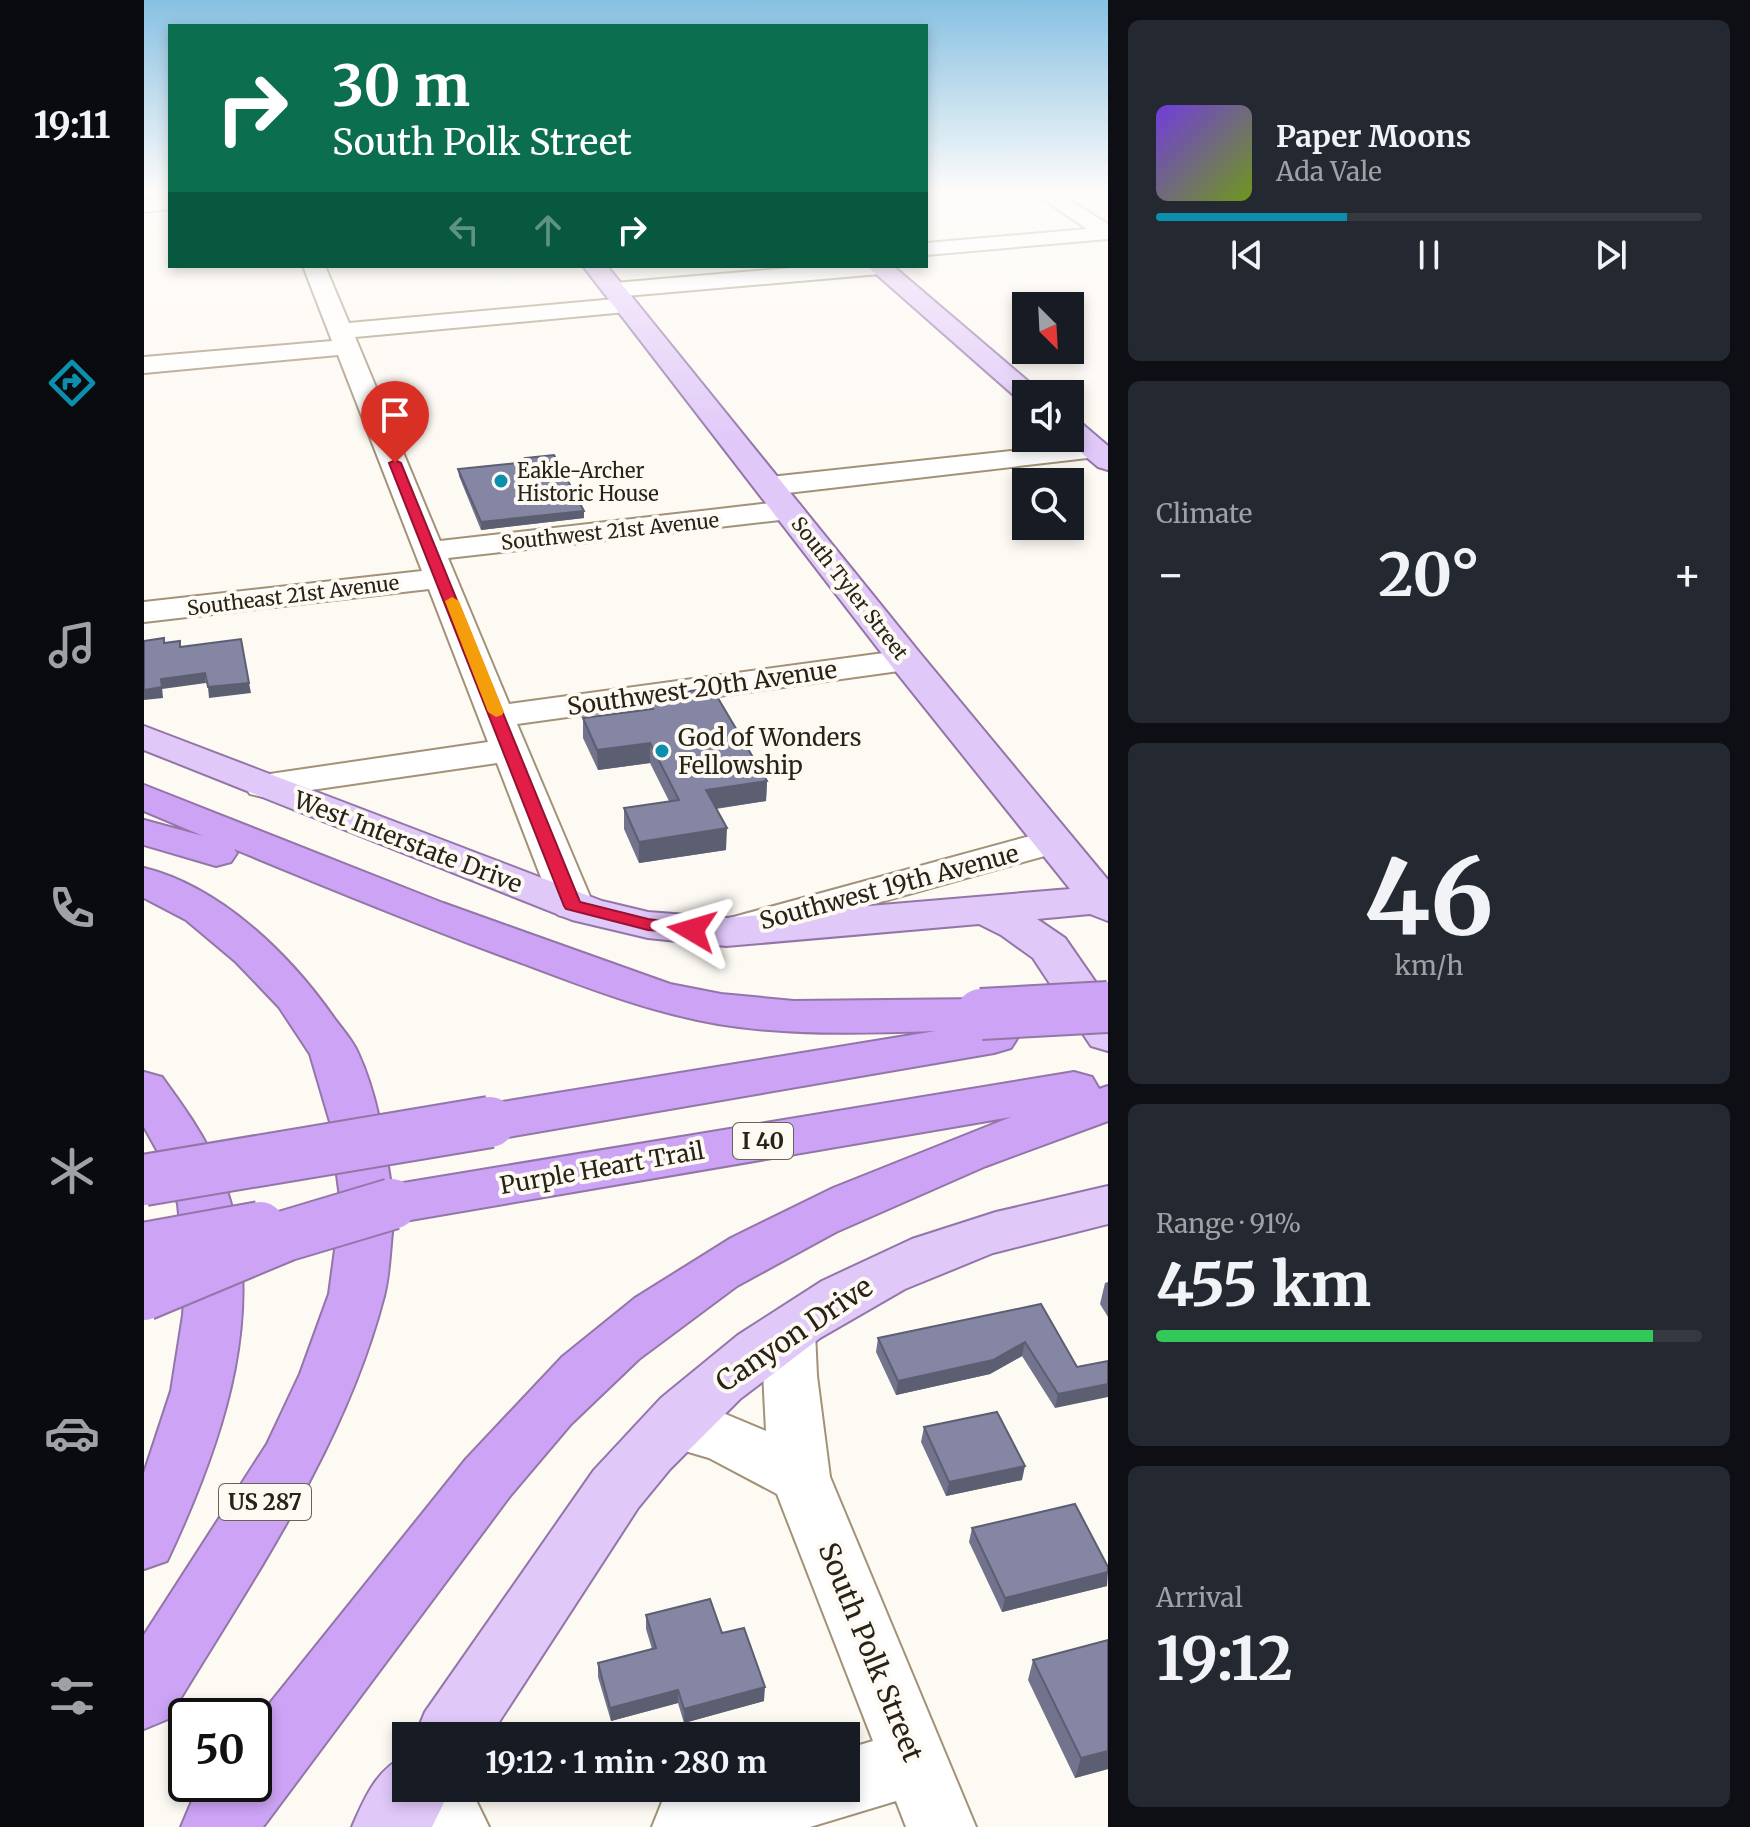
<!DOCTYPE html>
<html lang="en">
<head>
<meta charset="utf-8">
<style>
	:root { --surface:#171b24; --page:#242831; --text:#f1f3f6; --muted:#9ea1a6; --line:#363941; --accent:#0c8ead }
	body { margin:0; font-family:Merriweather,serif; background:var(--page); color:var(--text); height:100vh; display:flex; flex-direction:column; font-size:30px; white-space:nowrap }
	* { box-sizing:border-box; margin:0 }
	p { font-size:26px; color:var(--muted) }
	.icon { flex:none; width:44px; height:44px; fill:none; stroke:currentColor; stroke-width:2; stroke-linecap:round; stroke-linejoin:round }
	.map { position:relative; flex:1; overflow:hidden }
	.details { display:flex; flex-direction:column; gap:20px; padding:20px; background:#0d0f14; width:642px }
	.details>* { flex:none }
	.top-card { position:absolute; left:24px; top:24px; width:760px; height:244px; border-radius:0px; box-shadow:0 4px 12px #0003; background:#0b6e4f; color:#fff; overflow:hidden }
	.needle { width:52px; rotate:156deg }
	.tools { position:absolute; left:868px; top:292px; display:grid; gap:16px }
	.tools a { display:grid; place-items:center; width:72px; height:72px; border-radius:0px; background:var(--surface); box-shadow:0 4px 12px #0003; font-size:40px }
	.speed { position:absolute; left:24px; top:1698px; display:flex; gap:16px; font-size:40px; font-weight:700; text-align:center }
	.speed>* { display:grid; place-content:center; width:104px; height:104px; border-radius:50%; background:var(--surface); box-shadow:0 4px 12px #0003; line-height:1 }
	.speed .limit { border:4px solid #111; border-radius:12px; background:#fff; color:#111 }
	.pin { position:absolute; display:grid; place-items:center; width:68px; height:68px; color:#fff; margin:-82px -34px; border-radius:50% 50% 50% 0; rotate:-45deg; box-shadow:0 0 8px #0007 }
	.pin .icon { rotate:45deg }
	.me { position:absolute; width:88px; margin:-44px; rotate:277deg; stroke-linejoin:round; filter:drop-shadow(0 0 6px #0008) }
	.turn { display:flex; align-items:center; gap:28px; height:168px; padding:0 32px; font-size:36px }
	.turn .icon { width:104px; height:104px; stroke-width:2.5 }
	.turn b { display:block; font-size:56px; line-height:68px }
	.lanes { display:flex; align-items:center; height:76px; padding:0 32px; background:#0003; justify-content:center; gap:40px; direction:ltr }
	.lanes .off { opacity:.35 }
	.big { font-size:60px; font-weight:700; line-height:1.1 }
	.details .tile { flex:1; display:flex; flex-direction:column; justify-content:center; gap:12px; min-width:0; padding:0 28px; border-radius:12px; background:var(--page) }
	.details .dial { align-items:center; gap:0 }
	.dial b { font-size:104px; line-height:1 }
	.song { display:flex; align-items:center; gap:24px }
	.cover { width:96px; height:96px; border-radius:12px; background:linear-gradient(135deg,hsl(260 70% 55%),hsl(80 70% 35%)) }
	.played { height:8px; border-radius:4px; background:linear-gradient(90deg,var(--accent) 35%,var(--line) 35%) }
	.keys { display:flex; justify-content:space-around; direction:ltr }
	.heat { display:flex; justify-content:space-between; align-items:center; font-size:44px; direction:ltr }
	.charge { height:12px; border-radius:6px; background:linear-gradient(90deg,#34c759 91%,var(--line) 0) }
	.trip { position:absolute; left:248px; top:1722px; width:468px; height:80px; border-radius:0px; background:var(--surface); box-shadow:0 4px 12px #0003; font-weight:700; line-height:80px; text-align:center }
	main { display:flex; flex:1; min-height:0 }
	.tab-bar { display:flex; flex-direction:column; width:144px; justify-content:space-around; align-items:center; background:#090b0e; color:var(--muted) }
	.tab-bar .icon { width:56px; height:56px }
	.tab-bar .current { color:var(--accent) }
	.tab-bar b { font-size:36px; color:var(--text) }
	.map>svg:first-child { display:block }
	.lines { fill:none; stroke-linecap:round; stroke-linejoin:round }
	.minor-casing { stroke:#a39277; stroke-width:4 }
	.major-casing { stroke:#9376a7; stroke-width:4 }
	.highway-casing { stroke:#9376a7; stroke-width:4 }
	.minor { fill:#fff; fill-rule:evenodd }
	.major { fill:#e0c8f9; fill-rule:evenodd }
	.highway { fill:#cca3f5; fill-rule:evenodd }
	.highway-bridge-casing { stroke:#9376a7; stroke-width:54; stroke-linecap:butt }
	.highway-bridge { stroke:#cca3f5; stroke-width:50 }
	.wall { fill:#72738c }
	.shaded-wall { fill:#5c5e72 }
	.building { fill:#8486a3; stroke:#5c5e72; stroke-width:2 }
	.route { fill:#e11d48; stroke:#92132f; stroke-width:2 }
	.slow { fill:#f59e0b }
	.poi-dot { fill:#0c8ead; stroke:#fdf9f3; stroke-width:3 }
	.labels { text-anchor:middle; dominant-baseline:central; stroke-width:8; stroke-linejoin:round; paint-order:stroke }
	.far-poi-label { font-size:20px; fill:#282217; stroke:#fdf9f3; text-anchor:start }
	.far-street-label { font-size:20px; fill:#282217; stroke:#fdf9f3 }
	.shield { fill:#fdf9f3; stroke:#686259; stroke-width:2 }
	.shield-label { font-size:22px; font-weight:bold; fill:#282217 }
	.street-label { font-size:24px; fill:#282217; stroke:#fdf9f3 }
	.poi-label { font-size:24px; fill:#282217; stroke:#fdf9f3; text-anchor:start }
	.near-street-label { font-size:28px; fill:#282217; stroke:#fdf9f3 }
</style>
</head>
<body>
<main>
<nav class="tab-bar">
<b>19:11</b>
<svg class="icon current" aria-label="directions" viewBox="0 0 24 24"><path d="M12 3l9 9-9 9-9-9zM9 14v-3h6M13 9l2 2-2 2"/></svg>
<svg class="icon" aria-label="music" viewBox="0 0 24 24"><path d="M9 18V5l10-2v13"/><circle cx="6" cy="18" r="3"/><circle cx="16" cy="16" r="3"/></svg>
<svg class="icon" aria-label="phone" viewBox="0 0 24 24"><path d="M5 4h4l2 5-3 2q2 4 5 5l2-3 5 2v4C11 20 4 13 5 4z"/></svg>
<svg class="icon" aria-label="climate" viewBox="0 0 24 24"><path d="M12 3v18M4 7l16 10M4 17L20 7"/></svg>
<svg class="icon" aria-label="car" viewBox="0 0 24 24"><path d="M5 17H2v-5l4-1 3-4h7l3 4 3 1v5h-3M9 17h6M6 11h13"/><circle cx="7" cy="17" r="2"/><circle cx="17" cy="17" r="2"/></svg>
<svg class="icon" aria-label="filters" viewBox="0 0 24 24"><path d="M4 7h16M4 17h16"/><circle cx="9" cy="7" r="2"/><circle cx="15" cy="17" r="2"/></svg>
</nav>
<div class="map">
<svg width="964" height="1827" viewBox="0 0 964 1827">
	<rect width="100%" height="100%" fill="#fdf9f3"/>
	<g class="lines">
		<g class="minor-casing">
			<g id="minor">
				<polygon points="889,192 912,192 964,224 964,239 782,255 782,243 943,229"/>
				<polygon points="26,197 26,209 0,212 0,200"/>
				<polygon points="159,266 181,266 205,323 482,298 490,300 494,305 490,310 482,312 211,337 296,541 645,501 655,504 660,510 655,516 645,519 304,558 365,704 762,650 774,653 779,660 774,667 762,670 373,724 450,906 444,915 429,919 414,915 408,906 353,763 119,797 106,794 100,786 106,778 119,775 344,742 285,589 0,622 0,602 278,571 194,355 0,373 0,357 188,341"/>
				<polygon points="670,266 747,267 736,274 470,297 462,295 459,290 462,285 470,283"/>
				<polygon points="951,442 961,444 964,449 961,456 626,495 616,492 612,486 616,480 626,477"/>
				<polygon points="908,830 922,834 928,842 922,850 597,941 582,937 576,928 582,919"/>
				<polygon points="644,1310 663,1317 671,1332 673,1376 686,1477 832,1827 762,1827 752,1801 666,1827 508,1827 518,1802 558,1788 702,1788 702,1749 729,1741 633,1494 565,1458 510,1442 501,1425 510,1408 530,1401 579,1413 622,1431 617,1332 625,1317"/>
				<polygon points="262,1768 262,1788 326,1788 345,1827 272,1827 254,1788"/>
			</g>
		</g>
		<g class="major-casing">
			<g id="major">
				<polygon points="439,266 463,266 775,652 964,880 964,921 946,914 893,919 921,938 964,1000 964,1051 947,1046 889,958 857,935 835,924 582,946 504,938 428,920 0,750 0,726 458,901 504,912 582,918 926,889 749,668"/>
				<polygon points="723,266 749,266 899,394 882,394 882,401 875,400"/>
				<polygon points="926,419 936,422 964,446 964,470 954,467 920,438 926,438"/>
				<polygon points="964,1186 964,1224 849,1253 761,1289 676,1338 596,1399 526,1469 494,1508 346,1736 271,1736 281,1712 450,1470 517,1398 594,1335 678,1281 768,1239 852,1212"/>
				<path d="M 262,1756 L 262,1788 L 307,1788 L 288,1827 L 208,1827 C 220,1799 233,1768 262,1756 Z"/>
			</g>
		</g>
		<g class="highway-casing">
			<g id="highway">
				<path d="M 0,785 L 299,903 L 526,984 L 577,994 L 650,1001 L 837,999 L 854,1003 L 861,1014 L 855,1023 L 867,1026 L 874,1037 L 867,1048 L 850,1053 L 346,1140 L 328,1134 L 321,1122 L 328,1110 L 346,1104 L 792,1031 C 720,1033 646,1036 574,1024 C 504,1012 439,986 372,961 C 277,926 184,888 90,849 L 93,853 L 87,862 L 72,866 L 0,845 L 0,820 L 59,836 L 0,811 Z"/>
				<path d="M 0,868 C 77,887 146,955 190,1018 C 198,1029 209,1041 214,1053 C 233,1094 240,1141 247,1185 L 930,1072 L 948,1077 L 955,1089 L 964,1086 L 964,1121 L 842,1166 L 692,1232 L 593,1286 L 495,1359 L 427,1424 L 366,1496 L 119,1827 L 37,1827 L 48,1801 L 62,1784 L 110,1784 L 110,1723 L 322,1459 L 418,1357 L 491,1298 L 587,1238 L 689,1188 L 867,1117 L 249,1223 C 246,1247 246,1273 240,1296 C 200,1450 105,1584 24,1719 L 0,1729 L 0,1635 L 123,1444 L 156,1374 L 185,1294 L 197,1205 L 186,1122 L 166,1054 L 135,1007 L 92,962 L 42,920 L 0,898 Z"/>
				<path d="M 0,1072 L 18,1077 C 39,1106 61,1136 75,1170 C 130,1299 79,1442 23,1561 L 0,1569 L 0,1473 L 27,1391 L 39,1315 L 41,1277 L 34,1204 L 19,1161 L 0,1127 Z"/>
			</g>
		</g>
		<use href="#minor" class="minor"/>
		<use href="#major" class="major"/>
		<use href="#highway" class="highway"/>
		<g class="highway-bridge-casing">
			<g id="highway-bridge">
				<polyline points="837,1014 964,1007"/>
				<polyline points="0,1180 346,1122"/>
				<polyline points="0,1248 116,1227"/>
				<polyline points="0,1295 141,1236 248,1204"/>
			</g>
		</g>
		<use href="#highway-bridge" class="highway-bridge"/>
	</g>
	<g class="wall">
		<polygon points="381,458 440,511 440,518 337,530 315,476 314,469 382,463"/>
		<polygon points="515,695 623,781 622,801 572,809 582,850 495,863 480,829 480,808 525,801 506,763 454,770 439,738 439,718 505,709 505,702 515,701"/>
		<polygon points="964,1282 964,1317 956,1304 961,1283"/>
		<polygon points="897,1304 933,1367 911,1408 878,1356 846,1374 752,1395 732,1352 734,1338"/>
		<polygon points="780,1427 878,1480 802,1496 777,1442"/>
		<polygon points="828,1528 963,1586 858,1612 825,1542"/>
		<polygon points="502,1615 578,1633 620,1701 540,1723 534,1703 467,1721 454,1677 454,1663 508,1649 502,1629"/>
		<polygon points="964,1640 964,1769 931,1778 884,1680 889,1660"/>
	</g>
	<g class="shaded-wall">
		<polygon points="440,511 440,518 337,530 337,522"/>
		<polygon points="61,673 62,683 18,689 17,679"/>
		<polygon points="105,683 107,693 65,698 64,687"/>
		<polygon points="18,687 19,698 0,700 0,690"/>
		<polygon points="506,743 506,763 454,770 453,750"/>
		<polygon points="623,781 622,801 561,810 562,790"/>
		<polygon points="583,828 582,850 495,863 495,842"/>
		<polygon points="881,1342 878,1356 846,1374 752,1395 754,1381"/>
		<polygon points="964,1384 964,1397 911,1408 914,1394"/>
		<polygon points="881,1466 878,1480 802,1496 805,1482"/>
		<polygon points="964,1572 963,1586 858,1612 861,1598"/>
		<polygon points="621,1687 620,1701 540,1723 540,1709"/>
		<polygon points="534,1690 534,1703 467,1721 466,1708"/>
		<polygon points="964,1751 964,1769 931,1778 937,1758"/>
	</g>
	<g class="building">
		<polygon points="410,455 440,511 337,522 314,469 383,462 381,458"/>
		<polygon points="20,638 20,643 36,641 36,647 97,639 105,683 64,687 61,673 17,679 18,687 0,690 0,641"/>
		<polygon points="568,688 623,781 562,790 583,828 495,842 480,808 535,800 506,743 453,750 439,718 509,709 505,702 518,701 515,695"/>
		<polygon points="897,1304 933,1367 964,1361 964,1384 914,1394 881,1342 849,1360 754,1381 734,1338"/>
		<polygon points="853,1412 881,1466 805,1482 780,1427"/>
		<polygon points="931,1504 964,1567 964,1572 861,1598 828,1528"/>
		<polygon points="566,1599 578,1633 600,1628 621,1687 540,1709 534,1690 466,1708 454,1663 512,1648 502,1615"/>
		<polygon points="964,1640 964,1751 937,1758 889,1660"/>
	</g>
	<linearGradient id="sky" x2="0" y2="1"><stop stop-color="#87c0e2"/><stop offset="0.43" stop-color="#fefcfa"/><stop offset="1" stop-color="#fefcfa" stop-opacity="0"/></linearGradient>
	<rect width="964" height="448" fill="url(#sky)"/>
	<polygon class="route" points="251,460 257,463 436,902 504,919 554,926 557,930 554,934 504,930 422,909 420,906 245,463"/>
	<polygon class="slow" points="308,597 315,601 360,712 358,715 352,717 344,712 301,601"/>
	<g class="poi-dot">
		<circle cx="357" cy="481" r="8"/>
		<circle cx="518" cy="751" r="8"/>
	</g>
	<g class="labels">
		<g class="far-poi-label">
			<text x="373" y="470">Eakle-Archer<tspan x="373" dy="23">Historic House</tspan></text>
		</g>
		<g class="far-street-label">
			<text transform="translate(466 531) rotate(-6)">Southwest 21st Avenue</text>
			<text transform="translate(706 588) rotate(52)">South Tyler Street</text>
			<text transform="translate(149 595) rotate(-7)">Southeast 21st Avenue</text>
		</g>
		<g class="shield">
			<rect x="589" y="1123" width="60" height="36" rx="6"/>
			<rect x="75" y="1484" width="92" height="36" rx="6"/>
		</g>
		<g class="shield-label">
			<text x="619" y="1141">I 40</text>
			<text x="121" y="1502">US 287</text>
		</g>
		<g class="street-label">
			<text transform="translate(558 688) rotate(-8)">Southwest 20th Avenue</text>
			<text transform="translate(264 842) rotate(21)">West Interstate Drive</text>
			<text transform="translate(745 887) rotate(-15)">Southwest 19th Avenue</text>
			<text transform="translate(458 1168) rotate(-10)">Purple Heart Trail</text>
		</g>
		<g class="poi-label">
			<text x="534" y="737">God of Wonders<tspan x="534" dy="28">Fellowship</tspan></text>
		</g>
		<g class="near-street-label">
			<text transform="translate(650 1334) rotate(-34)">Canyon Drive</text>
			<text transform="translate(727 1652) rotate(68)">South Polk Street</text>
		</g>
	</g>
</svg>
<div class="tools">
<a><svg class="needle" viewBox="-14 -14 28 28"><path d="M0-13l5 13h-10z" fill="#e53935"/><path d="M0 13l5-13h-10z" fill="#9ea1a6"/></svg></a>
<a><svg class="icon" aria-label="sound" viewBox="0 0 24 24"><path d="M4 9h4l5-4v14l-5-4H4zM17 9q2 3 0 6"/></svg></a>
<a><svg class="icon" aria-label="search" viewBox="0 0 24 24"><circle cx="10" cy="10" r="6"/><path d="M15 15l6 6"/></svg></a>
</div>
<div class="speed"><div class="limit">50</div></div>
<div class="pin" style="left:251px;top:463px;background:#d93025"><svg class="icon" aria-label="arrive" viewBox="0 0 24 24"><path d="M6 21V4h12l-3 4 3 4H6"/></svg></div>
<svg class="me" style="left:548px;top:930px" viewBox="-20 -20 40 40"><path d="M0-17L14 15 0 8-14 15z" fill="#e11d48" stroke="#fff" stroke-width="4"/></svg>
<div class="trip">19:12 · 1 min · 280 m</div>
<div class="top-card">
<div class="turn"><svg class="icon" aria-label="right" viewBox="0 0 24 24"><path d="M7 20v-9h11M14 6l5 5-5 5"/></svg><div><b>30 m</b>South Polk Street</div></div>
<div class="lanes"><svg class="icon off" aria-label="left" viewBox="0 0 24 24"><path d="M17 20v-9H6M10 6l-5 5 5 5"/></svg><svg class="icon off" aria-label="ahead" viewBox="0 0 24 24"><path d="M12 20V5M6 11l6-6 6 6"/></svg><svg class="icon" aria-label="right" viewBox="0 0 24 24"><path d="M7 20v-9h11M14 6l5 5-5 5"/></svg></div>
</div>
</div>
<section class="details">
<div class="tile">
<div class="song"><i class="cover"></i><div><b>Paper Moons</b><p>Ada Vale</p></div></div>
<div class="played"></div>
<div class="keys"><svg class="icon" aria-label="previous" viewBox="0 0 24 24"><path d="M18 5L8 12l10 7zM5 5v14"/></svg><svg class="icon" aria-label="pause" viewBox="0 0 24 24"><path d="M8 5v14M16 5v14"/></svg><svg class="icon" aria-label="next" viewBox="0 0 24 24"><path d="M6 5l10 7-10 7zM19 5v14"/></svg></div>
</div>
<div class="tile"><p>Climate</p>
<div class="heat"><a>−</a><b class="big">20°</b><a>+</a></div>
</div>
<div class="tile dial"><b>46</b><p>km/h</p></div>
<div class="tile"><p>Range · 91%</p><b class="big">455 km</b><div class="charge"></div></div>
<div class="tile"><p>Arrival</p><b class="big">19:12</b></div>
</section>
</main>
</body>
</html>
